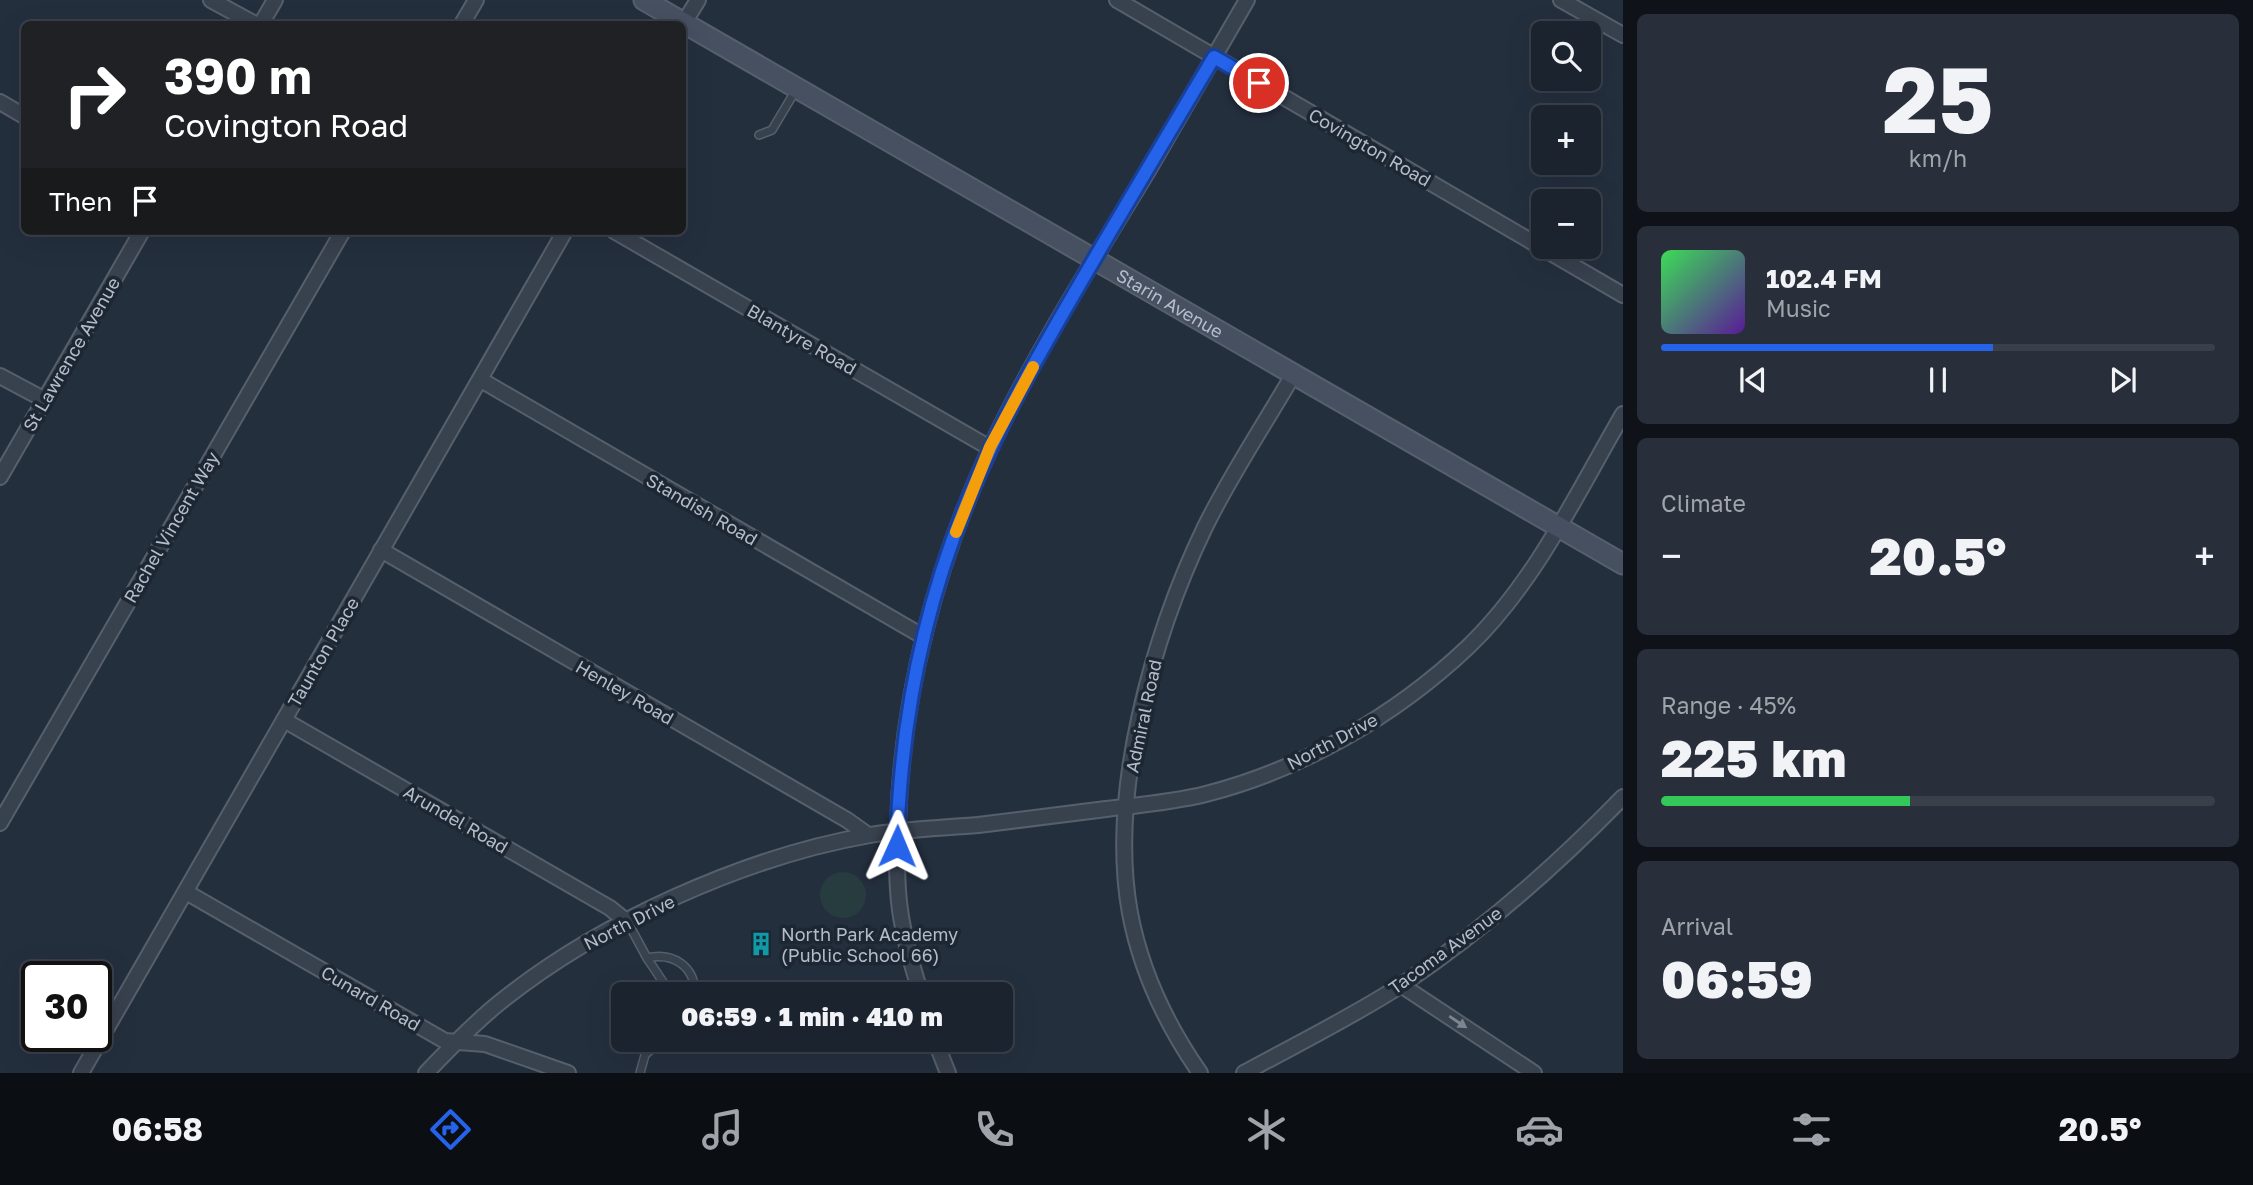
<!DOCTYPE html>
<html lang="en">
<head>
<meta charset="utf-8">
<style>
	:root { --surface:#1b232e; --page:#282f3a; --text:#f1f3f6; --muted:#a0a4aa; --line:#39404a; --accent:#2563eb }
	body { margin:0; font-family:"Golos Text",sans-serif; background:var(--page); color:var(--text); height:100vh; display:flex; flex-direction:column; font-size:26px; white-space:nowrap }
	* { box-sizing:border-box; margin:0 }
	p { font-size:23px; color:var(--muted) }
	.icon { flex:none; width:38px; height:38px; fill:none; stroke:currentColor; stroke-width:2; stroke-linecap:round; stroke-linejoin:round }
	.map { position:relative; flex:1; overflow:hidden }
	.details { display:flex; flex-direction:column; gap:14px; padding:14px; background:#0f1319; width:630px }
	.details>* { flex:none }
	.guide { position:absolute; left:21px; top:21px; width:665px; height:214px; border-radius:10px; box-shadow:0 7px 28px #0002,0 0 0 2px var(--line); background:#202124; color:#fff; overflow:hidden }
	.fabs { position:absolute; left:1531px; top:21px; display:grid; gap:14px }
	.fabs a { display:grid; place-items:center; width:70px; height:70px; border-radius:10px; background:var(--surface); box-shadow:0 7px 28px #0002,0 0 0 2px var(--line); font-size:35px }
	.speed { position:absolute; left:21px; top:961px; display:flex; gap:14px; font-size:35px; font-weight:700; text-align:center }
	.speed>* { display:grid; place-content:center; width:91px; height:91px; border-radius:50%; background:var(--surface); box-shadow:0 7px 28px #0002,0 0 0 2px var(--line); line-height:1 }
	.speed .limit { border:4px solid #111; border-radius:10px; background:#fff; color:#111 }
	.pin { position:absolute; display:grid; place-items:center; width:60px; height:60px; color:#fff; margin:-30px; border:4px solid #fff; border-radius:50%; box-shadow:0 2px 7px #0007 }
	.me { position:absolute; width:77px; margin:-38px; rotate:1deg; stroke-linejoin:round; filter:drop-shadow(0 0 5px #0008) }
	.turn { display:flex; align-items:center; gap:24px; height:147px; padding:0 28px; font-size:32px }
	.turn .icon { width:91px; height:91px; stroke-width:2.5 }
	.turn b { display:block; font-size:49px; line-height:60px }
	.then { display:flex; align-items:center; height:66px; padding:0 28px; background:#0003; gap:14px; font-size:26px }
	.big { font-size:52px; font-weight:800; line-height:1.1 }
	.details .card { flex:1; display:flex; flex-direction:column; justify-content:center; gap:10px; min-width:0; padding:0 24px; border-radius:10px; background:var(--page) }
	.details .dial { align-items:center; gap:0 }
	.dial b { font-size:91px; line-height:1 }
	.song { display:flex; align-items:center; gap:21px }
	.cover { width:84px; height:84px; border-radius:10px; background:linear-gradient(135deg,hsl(130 70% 55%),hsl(270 70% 35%)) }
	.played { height:7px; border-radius:4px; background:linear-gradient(90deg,var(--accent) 60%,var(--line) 60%) }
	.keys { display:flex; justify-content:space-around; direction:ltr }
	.heat { display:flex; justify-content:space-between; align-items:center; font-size:38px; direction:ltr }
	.charge { height:10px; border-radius:5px; background:linear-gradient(90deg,#34c759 45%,var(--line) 0) }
	.trip { position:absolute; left:611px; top:982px; width:402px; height:70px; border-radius:10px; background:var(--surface); box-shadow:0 7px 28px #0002,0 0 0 2px var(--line); font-weight:800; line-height:70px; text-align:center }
	.menu { display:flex; height:112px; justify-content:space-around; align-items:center; background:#0b0e12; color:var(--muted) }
	.menu .icon { width:49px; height:49px }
	.menu .current { color:var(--accent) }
	.menu b { font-size:32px; color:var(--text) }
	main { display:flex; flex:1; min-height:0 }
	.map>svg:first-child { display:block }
	.green { fill:#263c3f }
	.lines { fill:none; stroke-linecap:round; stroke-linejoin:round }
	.lane-casing { stroke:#565f6c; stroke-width:10 }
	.street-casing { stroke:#565f6c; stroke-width:18 }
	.secondary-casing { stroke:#565f6c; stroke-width:23 }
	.lane { stroke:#38414e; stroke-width:7 }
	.street { stroke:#38414e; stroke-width:14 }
	.secondary { stroke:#465061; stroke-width:19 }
	.oneway { fill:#7c8592 }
	.route-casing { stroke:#184099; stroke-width:18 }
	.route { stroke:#2563eb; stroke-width:12 }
	.slow { stroke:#f59e0b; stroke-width:12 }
	.labels { text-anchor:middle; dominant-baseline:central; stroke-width:7; stroke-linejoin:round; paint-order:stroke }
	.street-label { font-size:18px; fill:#b4bcc9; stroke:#1d2633 }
	.poi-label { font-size:18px; fill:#b4bcc9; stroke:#1d2633; text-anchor:start }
</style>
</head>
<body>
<main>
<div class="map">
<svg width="1623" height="1073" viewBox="0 0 1623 1073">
	<rect width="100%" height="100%" fill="#242f3e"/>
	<circle class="green" cx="843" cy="895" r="23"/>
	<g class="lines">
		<g class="lane-casing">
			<g id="lane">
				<polyline points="682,91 683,91"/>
				<polyline points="759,135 772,130 797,88"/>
				<polyline points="627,921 647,958 671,994"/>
				<path d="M 647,958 C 673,952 695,966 695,994"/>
				<polyline points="640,1073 645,1055 661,1040"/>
			</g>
		</g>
		<g class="street-casing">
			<g id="street">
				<polyline points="211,0 255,24"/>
				<polyline points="1117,0 1623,295"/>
				<polyline points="1561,0 1623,35"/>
				<polyline points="261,24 275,0"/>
				<polyline points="462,24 476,0"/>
				<polyline points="682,26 698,0"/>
				<polyline points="0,102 24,116"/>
				<polyline points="614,231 990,448"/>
				<polyline points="0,376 45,400"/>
				<polyline points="481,380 924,637"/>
				<polyline points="0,477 142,231"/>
				<polyline points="381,550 847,820 868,835"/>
				<polyline points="284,720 610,908 626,921"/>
				<polyline points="0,823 343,231"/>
				<polyline points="186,892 445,1041 485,1044 568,1073"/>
				<polyline points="1401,985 1534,1073"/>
				<path d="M 921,994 C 912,966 904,939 900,910 C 896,881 897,852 898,823 C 902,694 936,564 991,447 C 1036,351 1094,260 1149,169 C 1182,113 1214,56 1247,0"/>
				<polyline points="935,1040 948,1073"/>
				<polyline points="81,1073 565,231"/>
				<path d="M 426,1073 C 449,1049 473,1024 499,1003 C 598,923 744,857 870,835 C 906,829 942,828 978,825 C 1021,820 1064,814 1106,809 C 1140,805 1174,802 1206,794 C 1303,769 1395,716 1468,647 C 1535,583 1577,493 1623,414"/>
				<path d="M 1200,1073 C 1166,1024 1141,972 1130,913 C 1108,793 1153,635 1205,527 C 1231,474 1264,425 1293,375"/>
				<path d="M 1244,1073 C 1297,1044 1352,1017 1403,984 C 1483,930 1556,866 1623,797"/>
			</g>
		</g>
		<g class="secondary-casing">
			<g id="secondary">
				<path id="s1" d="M 644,0 L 1623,564"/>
			</g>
		</g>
		<use href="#lane" class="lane"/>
		<use href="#street" class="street"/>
		<use href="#secondary" class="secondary"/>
	</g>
	<defs><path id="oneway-solid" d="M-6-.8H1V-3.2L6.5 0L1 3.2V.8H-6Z" transform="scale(1.75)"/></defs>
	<use class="oneway" href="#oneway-solid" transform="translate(1458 1022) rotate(34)"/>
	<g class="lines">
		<g class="route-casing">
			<path id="route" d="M 897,846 C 900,729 922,613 966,505 C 1003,412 1056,325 1106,239 C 1142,178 1178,117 1214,57 L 1259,83"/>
		</g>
		<use href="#route" class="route"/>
		<polyline class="slow" points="956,532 990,447 1033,367"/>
	</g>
	<defs>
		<g id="building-bare" transform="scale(1.89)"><path d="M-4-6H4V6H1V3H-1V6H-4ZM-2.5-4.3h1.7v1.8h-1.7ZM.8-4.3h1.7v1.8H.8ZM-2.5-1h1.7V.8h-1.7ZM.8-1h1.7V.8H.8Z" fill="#0f9aa8" stroke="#1d2633" stroke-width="2.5" paint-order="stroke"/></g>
	</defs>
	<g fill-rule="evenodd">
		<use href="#building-bare" x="761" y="944"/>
	</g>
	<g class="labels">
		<g class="street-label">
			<text transform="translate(1370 147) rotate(30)">Covington Road</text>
			<text stroke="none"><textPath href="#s1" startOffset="607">Starin Avenue</textPath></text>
			<text transform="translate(802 339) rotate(30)">Blantyre Road</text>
			<text transform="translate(71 354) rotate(-60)">St Lawrence Avenue</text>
			<text transform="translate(702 509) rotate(30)">Standish Road</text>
			<text transform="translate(171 527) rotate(-60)">Rachel Vincent Way</text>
			<text transform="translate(323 652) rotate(-60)">Taunton Place</text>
			<text transform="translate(625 692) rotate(30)">Henley Road</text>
			<text transform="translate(1143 716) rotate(-78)">Admiral Road</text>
			<text transform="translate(1332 741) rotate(-28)">North Drive</text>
			<text transform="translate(456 819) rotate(30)">Arundel Road</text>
			<text transform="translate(629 922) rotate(-27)">North Drive</text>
			<text transform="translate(1445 950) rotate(-36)">Tacoma Avenue</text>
			<text transform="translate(371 998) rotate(30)">Cunard Road</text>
		</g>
		<g class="poi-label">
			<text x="781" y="934">North Park Academy<tspan x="781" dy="21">(Public School 66)</tspan></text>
		</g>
	</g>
</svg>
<div class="fabs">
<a><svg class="icon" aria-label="search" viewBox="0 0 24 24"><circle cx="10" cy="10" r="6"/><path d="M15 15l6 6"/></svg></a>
<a>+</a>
<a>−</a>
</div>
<div class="speed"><div class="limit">30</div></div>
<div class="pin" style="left:1259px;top:83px;background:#d93025"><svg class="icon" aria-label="arrive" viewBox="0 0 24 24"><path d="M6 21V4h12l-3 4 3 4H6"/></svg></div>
<svg class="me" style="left:897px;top:846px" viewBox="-20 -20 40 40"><path d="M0-17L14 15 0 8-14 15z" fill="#2563eb" stroke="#fff" stroke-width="4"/></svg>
<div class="trip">06:59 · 1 min · 410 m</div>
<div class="guide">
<div class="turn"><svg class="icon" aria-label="right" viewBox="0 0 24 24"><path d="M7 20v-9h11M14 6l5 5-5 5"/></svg><div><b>390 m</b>Covington Road</div></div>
<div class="then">Then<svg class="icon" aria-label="arrive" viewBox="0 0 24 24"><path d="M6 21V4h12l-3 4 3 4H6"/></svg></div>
</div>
</div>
<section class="details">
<div class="card dial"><b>25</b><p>km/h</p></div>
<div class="card">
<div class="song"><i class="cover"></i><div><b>102.4 FM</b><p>Music</p></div></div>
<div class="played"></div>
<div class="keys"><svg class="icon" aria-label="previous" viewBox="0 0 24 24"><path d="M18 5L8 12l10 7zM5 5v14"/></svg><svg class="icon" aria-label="pause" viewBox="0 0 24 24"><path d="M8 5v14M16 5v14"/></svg><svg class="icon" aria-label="next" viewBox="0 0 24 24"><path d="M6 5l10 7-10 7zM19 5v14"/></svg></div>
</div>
<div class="card"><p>Climate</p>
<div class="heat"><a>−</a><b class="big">20.5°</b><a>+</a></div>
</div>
<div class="card"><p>Range · 45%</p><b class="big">225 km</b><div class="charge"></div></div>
<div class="card"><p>Arrival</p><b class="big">06:59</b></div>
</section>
</main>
<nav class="menu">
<b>06:58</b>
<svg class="icon current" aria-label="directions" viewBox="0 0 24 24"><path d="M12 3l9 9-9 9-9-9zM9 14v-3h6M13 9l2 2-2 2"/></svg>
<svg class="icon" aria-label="music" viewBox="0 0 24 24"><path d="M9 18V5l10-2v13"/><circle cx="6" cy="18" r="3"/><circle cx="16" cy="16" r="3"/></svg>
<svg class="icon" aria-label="phone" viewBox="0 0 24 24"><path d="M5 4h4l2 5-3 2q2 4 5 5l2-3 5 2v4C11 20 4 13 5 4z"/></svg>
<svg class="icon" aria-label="climate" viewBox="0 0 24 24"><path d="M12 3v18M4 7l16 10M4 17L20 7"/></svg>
<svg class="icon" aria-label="car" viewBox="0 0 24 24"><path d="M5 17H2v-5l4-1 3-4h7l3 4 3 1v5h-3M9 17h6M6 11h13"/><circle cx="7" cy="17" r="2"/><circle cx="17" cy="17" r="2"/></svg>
<svg class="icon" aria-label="filters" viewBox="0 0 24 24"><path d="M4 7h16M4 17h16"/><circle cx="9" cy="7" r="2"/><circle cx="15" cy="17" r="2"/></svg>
<b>20.5°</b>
</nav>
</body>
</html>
